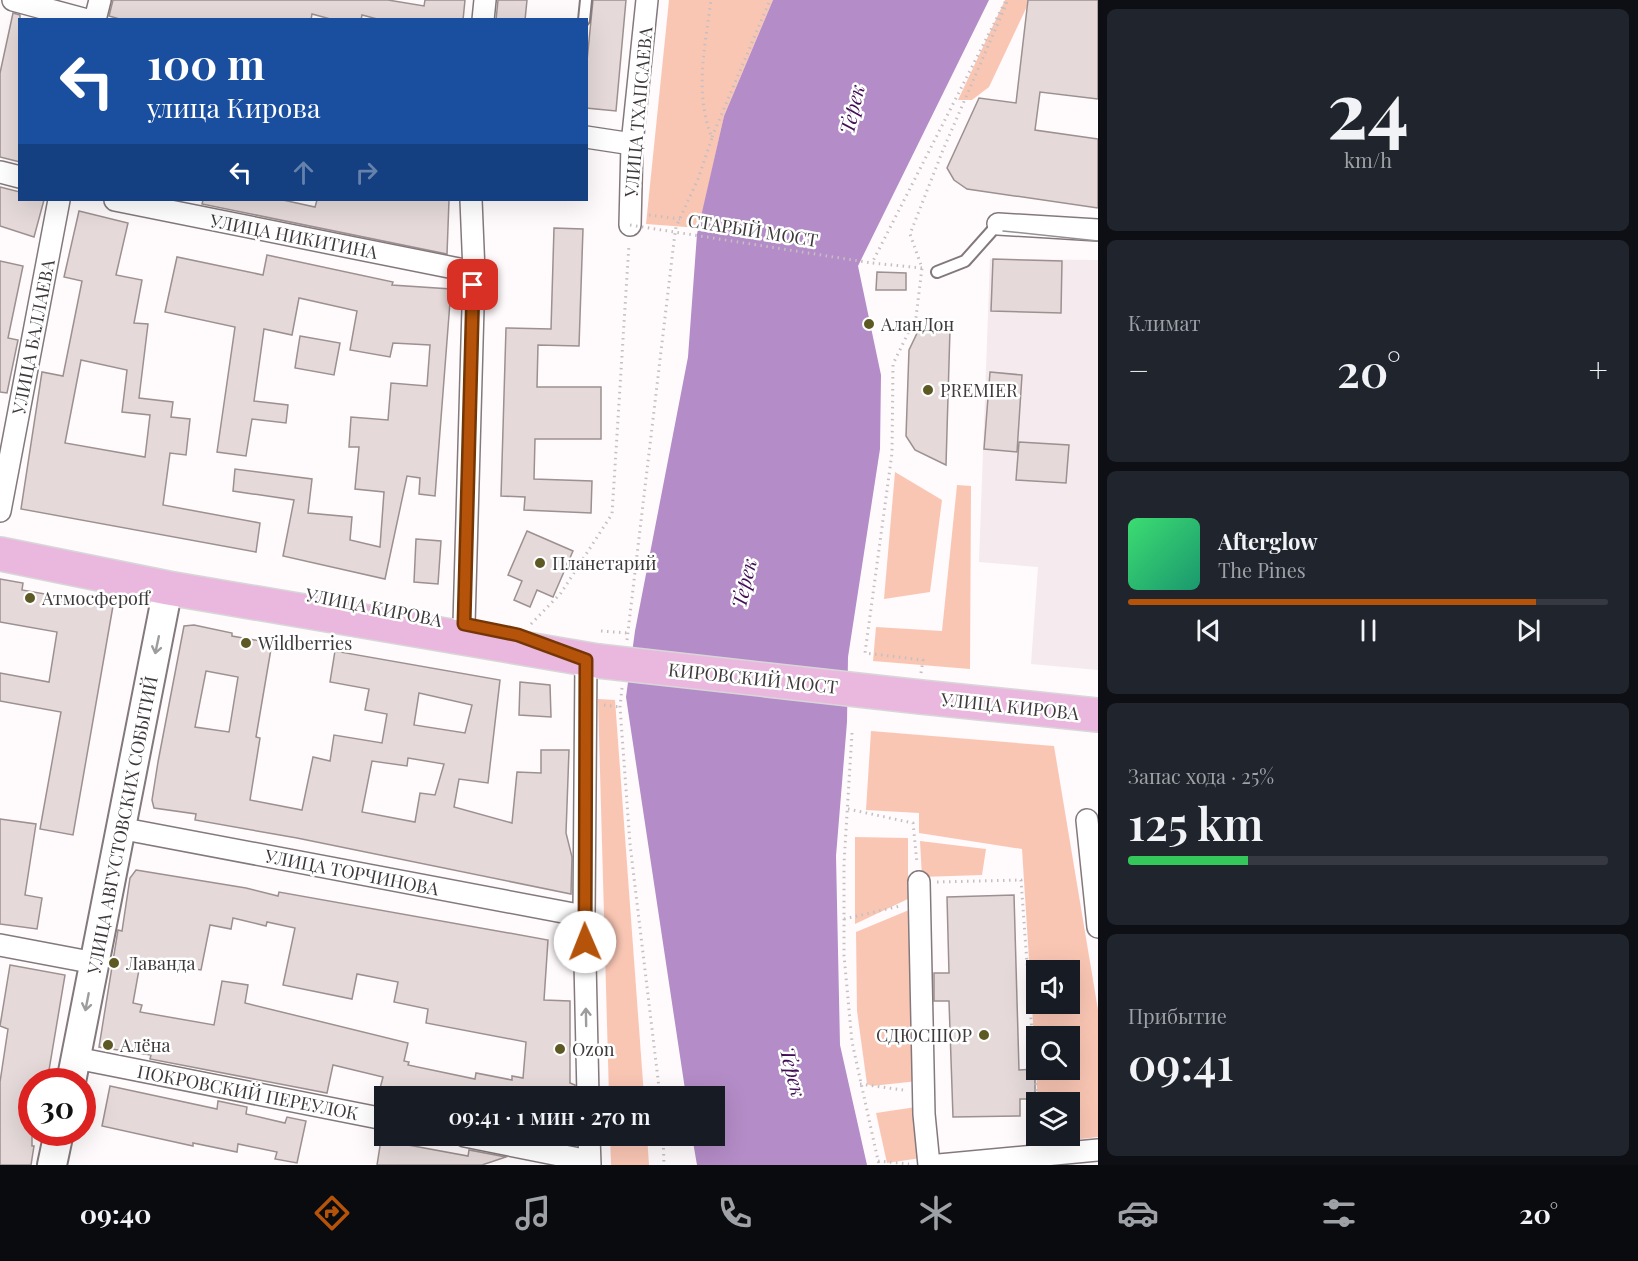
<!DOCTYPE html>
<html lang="ru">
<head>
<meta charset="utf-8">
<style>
	:root { --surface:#171b24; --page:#20242c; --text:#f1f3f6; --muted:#9ea1a6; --line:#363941; --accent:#b45309 }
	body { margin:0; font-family:"Playfair Display",serif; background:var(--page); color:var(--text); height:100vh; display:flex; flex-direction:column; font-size:22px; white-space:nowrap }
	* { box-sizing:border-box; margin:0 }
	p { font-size:20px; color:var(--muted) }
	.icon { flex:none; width:33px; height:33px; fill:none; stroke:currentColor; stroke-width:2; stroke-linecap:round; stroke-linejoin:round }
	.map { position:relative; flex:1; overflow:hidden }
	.panel { display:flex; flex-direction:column; gap:9px; padding:9px; background:#0d0f14; width:540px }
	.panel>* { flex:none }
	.hud { position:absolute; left:18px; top:18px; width:570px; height:183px; border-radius:0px; box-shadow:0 6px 24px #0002; background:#1a4fa0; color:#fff; overflow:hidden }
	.tools { position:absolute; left:1026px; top:960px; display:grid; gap:12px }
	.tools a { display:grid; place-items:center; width:54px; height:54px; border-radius:0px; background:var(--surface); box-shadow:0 6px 24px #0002; font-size:30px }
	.speed { position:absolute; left:18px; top:1068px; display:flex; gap:12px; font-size:30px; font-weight:700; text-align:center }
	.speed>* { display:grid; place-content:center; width:78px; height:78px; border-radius:50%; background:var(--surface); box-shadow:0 6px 24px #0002; line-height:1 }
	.speed .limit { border:9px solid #d22; background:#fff; color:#111 }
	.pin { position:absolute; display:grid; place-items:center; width:51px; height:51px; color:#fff; margin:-26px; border-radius:12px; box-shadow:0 3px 9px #0006 }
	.me { position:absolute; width:66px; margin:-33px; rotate:359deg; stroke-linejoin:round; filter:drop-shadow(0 0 4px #0008) }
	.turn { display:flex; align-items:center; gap:21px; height:126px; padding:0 30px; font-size:27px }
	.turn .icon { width:78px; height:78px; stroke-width:2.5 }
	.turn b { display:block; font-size:42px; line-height:51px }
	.lanes { display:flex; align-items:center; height:57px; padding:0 30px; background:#0003; justify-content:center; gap:30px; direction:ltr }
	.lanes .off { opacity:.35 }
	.big { font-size:45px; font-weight:600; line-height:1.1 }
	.panel .tile { flex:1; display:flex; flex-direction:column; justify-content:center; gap:9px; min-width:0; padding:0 21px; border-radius:9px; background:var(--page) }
	.panel .dial { align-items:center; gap:0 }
	.dial b { font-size:78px; line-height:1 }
	.song { display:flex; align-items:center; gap:18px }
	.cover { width:72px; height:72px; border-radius:9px; background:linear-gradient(135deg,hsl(140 70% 55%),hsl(160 70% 35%)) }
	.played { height:6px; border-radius:3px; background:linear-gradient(90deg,var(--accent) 85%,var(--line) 85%) }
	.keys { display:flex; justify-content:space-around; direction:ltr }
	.heat { display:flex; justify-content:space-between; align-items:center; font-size:33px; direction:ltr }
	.charge { height:9px; border-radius:4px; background:linear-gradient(90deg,#34c759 25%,var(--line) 0) }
	.trip { position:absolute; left:374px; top:1086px; width:351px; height:60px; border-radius:0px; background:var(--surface); box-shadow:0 6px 24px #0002; font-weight:600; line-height:60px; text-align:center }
	.dock { display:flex; height:96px; justify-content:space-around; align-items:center; background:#090b0e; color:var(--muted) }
	.dock .icon { width:42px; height:42px }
	.dock .active { color:var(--accent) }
	.dock b { font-size:27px; color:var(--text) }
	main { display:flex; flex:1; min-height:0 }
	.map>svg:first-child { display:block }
	.built { fill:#f5eaed }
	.green { fill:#fac6b4; fill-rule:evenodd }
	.water { fill:#b48cc7 }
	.building { fill:#e5d9d9; stroke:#9c9090; stroke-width:1.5; fill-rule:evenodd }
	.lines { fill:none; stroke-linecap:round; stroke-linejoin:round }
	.lane-casing { stroke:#83797c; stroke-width:14 }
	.street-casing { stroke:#83797c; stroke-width:24 }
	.secondary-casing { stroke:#83797c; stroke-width:32 }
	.primary-casing { stroke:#d8d7d8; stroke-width:36 }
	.path { stroke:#c4bfc1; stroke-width:3; stroke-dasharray:1.5 4.5; stroke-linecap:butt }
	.lane { stroke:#fff; stroke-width:10 }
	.street { stroke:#fff; stroke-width:21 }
	.secondary { stroke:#fff; stroke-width:28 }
	.primary { stroke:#eab7de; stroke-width:33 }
	.tram { stroke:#959091; stroke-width:1.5 }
	.primary-bridge-casing { stroke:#d8d7d8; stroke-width:36; stroke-linecap:butt }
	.path-bridge { stroke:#c4bfc1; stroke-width:3; stroke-dasharray:1.5 4.5; stroke-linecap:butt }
	.primary-bridge { stroke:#eab7de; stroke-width:33 }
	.oneway { stroke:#9e9c9d }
	.route-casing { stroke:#753606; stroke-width:15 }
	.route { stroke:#b45309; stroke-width:10 }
	.poi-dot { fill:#5d5925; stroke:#fff; stroke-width:2 }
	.labels { text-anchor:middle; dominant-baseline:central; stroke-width:5; stroke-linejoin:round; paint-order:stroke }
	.street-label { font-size:18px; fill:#3e393b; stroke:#fff }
	.poi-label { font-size:18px; fill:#3e393b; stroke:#fff; text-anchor:start }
	.water-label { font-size:20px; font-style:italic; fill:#420e56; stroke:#fff }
</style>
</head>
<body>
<main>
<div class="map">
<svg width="1098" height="1165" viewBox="0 0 1098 1165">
	<rect width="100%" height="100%" fill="#fffafb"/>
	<polygon class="built" points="990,259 1098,260 1098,670 1031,664 1038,567 979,562"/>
	<g class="green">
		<polygon points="669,0 773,0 724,116 699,228 646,224"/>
		<polygon points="1005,0 1030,0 989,87 972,100 958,100"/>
		<polygon points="895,472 942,500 930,592 884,599"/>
		<polygon points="957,485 971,486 970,669 873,661 876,627 942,631"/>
		<polygon points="598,699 615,700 644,1096 609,1096"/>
		<path d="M 871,731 L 1054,746 L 1098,1010 L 1098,1137 L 1045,1143 L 1042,1136 L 1070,1136 L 1070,1102 L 1038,1102 L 1022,849 L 919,833 L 919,813 L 866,810 ZM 1036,970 L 1070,970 L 1070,1004 L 1036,1004 ZM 1036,1036 L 1070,1036 L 1070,1070 L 1036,1070 Z"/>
		<polygon points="855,837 908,838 908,899 855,924"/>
		<polygon points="920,841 986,849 982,875 922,877"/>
		<polygon points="909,910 918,1081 872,1086 867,1084 857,1011 856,932"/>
		<polygon points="916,1107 921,1158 887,1163 876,1113"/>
		<polygon points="610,1136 647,1136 649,1165 611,1165"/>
	</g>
	<polygon class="water" points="773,0 989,0 858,266 881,375 880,449 848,657 847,722 836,856 840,1045 867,1165 697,1165 692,1136 714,1136 714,1096 686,1096 626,697 635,631 688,357 697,234 724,116"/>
	<g class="building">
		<polygon points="113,0 388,0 424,6 425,0 465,0 463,20 381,20 362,15 361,20 334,20 312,14 311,20 123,20 109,16"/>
		<polygon points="498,0 527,0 525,20 496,20"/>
		<polygon points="593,0 626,0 616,111 586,108 586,71"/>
		<polygon points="1028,0 1098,0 1098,99 1040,92 1035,130 1098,139 1098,208 967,189 954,180 947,168 979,98 1016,103"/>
		<polygon points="13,13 20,15 20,162 0,157 0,73"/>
		<polygon points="0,187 20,192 20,200 44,200 34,237 0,226"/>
		<polygon points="203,200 283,200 315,207 317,200 449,200 447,254 202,204"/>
		<path d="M 79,211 L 128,223 L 116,275 L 142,280 L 134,323 L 148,324 L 139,398 L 173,402 L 171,417 L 190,419 L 186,455 L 170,453 L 163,505 L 260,523 L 256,552 L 21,509 L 42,372 L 63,376 L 82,281 L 64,277 ZM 81,360 L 127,370 L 122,412 L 150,415 L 145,457 L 65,443 Z"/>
		<polygon points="554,228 583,229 579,346 538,345 537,387 601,387 601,439 535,439 534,479 592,481 591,513 524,510 525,497 501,496 506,328 551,329"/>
		<polygon points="267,255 393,282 392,285 451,289 435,496 419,494 420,478 407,476 385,579 283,556 294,500 233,491 235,469 312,479 308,513 352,517 350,540 380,547 384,492 355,489 359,447 349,447 351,417 388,420 391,383 427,386 430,345 393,343 390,357 350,350 357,311 299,298 292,335 264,329 254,401 288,405 286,423 252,419 246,456 217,452 235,327 165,312 177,257 263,275"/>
		<polygon points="993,259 1062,261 1061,313 991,311"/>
		<polygon points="0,261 23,266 8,338 18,340 7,393 0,392"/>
		<polygon points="877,272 906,273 906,290 876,290"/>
		<polygon points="920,327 950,329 946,465 915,450 906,436 909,350"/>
		<polygon points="300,336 340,343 334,375 295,368"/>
		<polygon points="990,372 1022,375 1017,452 984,449"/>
		<polygon points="1019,442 1069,445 1066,483 1016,480"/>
		<polygon points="527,531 573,551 553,597 537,590 530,607 514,600 522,581 508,575"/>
		<polygon points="416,539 441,541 438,584 414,582"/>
		<polygon points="0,579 23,583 22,590 113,606 73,835 40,829 61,712 0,701 0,673 49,682 57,632 0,622"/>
		<path d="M 194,625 L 232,633 L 232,636 L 272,643 L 256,737 L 260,738 L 250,800 L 302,810 L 313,757 L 330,761 L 334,735 L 382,743 L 387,714 L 365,710 L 369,689 L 330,682 L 335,651 L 500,680 L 488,783 L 459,779 L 454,807 L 512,823 L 517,772 L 541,773 L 541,750 L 569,750 L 566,833 L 572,857 L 571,894 L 297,838 L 195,820 L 196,814 L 154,808 L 152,800 L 158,762 L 184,626 ZM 206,671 L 238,677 L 229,732 L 195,727 ZM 419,693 L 472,705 L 465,733 L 414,725 ZM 408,758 L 444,764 L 435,795 L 420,793 L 415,822 L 362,812 L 372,761 L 407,766 Z"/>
		<polygon points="520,682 550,685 551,717 519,715"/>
		<polygon points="0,819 36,824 25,895 42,898 37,929 0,924"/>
		<path d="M 136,870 L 246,888 L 278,896 L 279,892 L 548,940 L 544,1000 L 570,1001 L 570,1083 L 575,1085 L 575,1096 L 378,1096 L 383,1077 L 333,1065 L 327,1093 L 150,1059 L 151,1055 L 99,1047 L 118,930 L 122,931 L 130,878 ZM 233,918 L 266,926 L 267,922 L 295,928 L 283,985 L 352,999 L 357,974 L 398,982 L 394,1002 L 428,1009 L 426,1023 L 526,1042 L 523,1078 L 512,1076 L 512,1080 L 476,1073 L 475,1079 L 408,1065 L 409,1062 L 404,1061 L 408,1043 L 245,1003 L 248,985 L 222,981 L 214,1025 L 140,1012 L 142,1005 L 133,1003 L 140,964 L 177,970 L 177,966 L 201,970 L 210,925 L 231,929 Z"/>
		<polygon points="1014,895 1019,1070 1035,1069 1035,1099 1020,1099 1020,1116 953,1117 949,1001 934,1001 934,973 949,973 947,897"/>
		<polygon points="10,965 65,975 47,1082 32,1082 32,1146 34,1146 31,1165 0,1165 0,1082 8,1029 0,1026"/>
		<polygon points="110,1086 217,1109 218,1101 247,1107 246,1114 285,1123 287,1117 306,1121 297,1163 275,1159 277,1152 238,1144 237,1152 193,1143 193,1146 102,1126"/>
		<polygon points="527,1136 564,1136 565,1139 556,1141"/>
		<polygon points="381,1140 468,1156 469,1150 506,1157 482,1165 377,1165"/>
	</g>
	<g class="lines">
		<g class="lane-casing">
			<g id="lane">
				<polyline points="584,20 586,0"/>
				<polyline points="937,272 965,261 998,224"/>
			</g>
		</g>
		<g class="street-casing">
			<g id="street">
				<polyline points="13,0 87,20"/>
				<polyline points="95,20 100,0"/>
				<polyline points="483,20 485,0"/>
				<polyline points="586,137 632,144"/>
				<polyline points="0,172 20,177"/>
				<polyline points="115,200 474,272"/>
				<polyline points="998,224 1098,230"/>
				<polyline points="630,225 632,144 647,0"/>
				<polyline points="0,511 59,200"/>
				<polyline points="464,624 474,272 471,200"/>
				<polyline points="586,659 584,916 588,1096"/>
				<polyline points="1087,820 1098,927"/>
				<polyline points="119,828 584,916"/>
				<polyline points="919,882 924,1114 929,1165"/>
				<polyline points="0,945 95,963"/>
				<polyline points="76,1058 384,1119"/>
				<polyline points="465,1136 589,1161"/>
				<polyline points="589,1136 590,1165"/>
				<polyline points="939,1165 1098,1150"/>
			</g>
		</g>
		<g class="secondary-casing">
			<g id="secondary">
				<polyline points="71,1082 168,588"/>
				<polyline points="52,1165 59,1132"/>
			</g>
		</g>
		<g class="primary-casing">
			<g id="primary">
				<polyline points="0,554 168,588 598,661"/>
				<polyline points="921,697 1098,715"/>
			</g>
		</g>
		<g class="path">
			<polyline points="712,137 770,0"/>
			<polyline points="649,215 680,219"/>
			<polyline points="922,268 872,263 1005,2"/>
			<polyline points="531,624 561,593 612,514 629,244"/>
			<polyline points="601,631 628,633"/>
			<path d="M 627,640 L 674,241 L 676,227 L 698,179 L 712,138 C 694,93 705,47 711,0"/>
			<polyline points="921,673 923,660 865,653 892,453 893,364 916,317 922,268 910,234 943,150 1008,0"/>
			<polyline points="622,688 620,707 630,844 660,1096"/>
			<polyline points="604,705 620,707"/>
			<polyline points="852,733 844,863 844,955 852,1042 879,1165"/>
			<polyline points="848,809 913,823 917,863"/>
			<polyline points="937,882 1021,880 1037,1102"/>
			<polyline points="844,919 900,906"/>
			<polyline points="860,1084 903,1090"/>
			<polyline points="663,1136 664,1165"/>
			<polyline points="878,1161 909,1164"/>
		</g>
		<use href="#lane" class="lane"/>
		<use href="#street" class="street"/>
		<use href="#secondary" class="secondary"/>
		<use href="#primary" class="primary"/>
		<polyline class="tram" points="1003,231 1098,241"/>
		<g class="primary-bridge-casing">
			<polyline id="primary-bridge" points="598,661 921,697"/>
		</g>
		<polyline class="path-bridge" points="630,225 872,263"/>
		<use href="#primary-bridge" class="primary-bridge"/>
	</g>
	<defs><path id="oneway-shaft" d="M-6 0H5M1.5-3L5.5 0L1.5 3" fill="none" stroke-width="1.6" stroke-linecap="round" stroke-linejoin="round" transform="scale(1.5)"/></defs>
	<g class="oneway">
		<use href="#oneway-shaft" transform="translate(157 645) rotate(102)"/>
		<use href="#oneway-shaft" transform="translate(87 1002) rotate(101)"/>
		<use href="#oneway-shaft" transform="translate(586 1017) rotate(-91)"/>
	</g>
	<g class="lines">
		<g class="route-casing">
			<polyline id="route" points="473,285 464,624 518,635 586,660 585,942"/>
		</g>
		<use href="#route" class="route"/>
	</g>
	<g class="poi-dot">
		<circle cx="869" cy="324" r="6"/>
		<circle cx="928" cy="390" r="6"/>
		<circle cx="540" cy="563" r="6"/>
		<circle cx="30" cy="598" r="6"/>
		<circle cx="246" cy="643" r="6"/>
		<circle cx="114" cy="963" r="6"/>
		<circle cx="984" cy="1035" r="6"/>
		<circle cx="108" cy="1045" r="6"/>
		<circle cx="560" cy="1049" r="6"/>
	</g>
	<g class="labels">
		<g class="street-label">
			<text transform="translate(638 112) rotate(-85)">УЛИЦА ТХАПСАЕВА</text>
			<text transform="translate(753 230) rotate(9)">СТАРЫЙ МОСТ</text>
			<text transform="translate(294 236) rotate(11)">УЛИЦА НИКИТИНА</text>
			<text transform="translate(33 337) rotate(-79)">УЛИЦА БАЛЛАЕВА</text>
			<text transform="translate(374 607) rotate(11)">УЛИЦА КИРОВА</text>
			<text transform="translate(753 678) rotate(6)">КИРОВСКИЙ МОСТ</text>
			<text transform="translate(1010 706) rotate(6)">УЛИЦА КИРОВА</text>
			<text transform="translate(122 825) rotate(-79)">УЛИЦА АВГУСТОВСКИХ СОБЫТИЙ</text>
			<text transform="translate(352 872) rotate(11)">УЛИЦА ТОРЧИНОВА</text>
			<text transform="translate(248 1092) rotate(11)">ПОКРОВСКИЙ ПЕРЕУЛОК</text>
		</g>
		<g class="poi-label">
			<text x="881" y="324">АланДон</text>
			<text x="940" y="390">PREMIER</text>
			<text x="552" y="563">Планетарий</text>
			<text x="42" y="598">Атмосферoff</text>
			<text x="258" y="643">Wildberries</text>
			<text x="126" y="963">Лаванда</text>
			<text x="972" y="1035" text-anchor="end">СДЮСШОР</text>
			<text x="120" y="1045">Алёна</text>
			<text x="572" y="1049">Ozon</text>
		</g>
		<g class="water-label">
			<text transform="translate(851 109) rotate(-77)">Терек</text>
			<text transform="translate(743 583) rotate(-77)">Терек</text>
			<text transform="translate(794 1072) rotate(76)">Терек</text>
		</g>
	</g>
</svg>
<div class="tools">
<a><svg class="icon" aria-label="sound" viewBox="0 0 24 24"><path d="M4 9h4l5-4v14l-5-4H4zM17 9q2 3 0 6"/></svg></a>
<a><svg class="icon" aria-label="search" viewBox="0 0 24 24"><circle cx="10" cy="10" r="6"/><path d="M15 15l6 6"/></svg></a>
<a><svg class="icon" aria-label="layers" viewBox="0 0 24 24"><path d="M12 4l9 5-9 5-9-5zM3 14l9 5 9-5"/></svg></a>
</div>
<div class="speed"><div class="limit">30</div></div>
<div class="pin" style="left:473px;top:285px;background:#d93025"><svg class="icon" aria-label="arrive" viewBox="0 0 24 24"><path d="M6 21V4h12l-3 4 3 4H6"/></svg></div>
<svg class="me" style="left:585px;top:942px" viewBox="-20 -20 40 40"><circle r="19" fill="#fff"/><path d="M0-13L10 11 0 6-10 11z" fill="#b45309"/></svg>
<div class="trip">09:41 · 1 мин · 270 m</div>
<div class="hud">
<div class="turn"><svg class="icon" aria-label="left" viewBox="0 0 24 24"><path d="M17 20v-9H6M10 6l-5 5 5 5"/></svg><div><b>100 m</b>улица Кирова</div></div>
<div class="lanes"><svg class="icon" aria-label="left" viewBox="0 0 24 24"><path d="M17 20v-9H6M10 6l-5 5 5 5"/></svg><svg class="icon off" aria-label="ahead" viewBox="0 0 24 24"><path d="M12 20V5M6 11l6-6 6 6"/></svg><svg class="icon off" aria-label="right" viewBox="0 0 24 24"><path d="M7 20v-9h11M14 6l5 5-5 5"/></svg></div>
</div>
</div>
<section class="panel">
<div class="tile dial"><b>24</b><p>km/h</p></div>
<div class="tile"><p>Климат</p>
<div class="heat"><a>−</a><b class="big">20°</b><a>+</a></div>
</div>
<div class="tile">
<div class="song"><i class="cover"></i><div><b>Afterglow</b><p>The Pines</p></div></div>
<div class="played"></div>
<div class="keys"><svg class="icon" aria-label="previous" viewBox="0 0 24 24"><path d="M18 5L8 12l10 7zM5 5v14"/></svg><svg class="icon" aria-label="pause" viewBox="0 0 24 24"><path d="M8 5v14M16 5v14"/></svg><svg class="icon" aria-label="next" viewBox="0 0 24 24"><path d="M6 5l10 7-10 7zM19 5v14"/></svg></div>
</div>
<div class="tile"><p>Запас хода · 25%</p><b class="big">125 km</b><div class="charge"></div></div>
<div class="tile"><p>Прибытие</p><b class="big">09:41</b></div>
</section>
</main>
<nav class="dock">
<b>09:40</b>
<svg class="icon active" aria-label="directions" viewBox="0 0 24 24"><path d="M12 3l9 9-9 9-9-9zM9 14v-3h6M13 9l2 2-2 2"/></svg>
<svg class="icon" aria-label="music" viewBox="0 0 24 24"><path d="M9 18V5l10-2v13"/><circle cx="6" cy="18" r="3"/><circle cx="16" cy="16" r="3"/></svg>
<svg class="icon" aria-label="phone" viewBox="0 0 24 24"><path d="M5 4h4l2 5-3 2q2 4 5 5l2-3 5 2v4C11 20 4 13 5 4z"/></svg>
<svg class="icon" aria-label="climate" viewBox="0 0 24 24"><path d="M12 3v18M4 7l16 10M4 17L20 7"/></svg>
<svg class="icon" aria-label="car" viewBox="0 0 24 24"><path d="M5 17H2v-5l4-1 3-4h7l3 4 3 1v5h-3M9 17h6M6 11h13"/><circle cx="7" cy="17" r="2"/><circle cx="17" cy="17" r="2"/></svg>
<svg class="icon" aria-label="filters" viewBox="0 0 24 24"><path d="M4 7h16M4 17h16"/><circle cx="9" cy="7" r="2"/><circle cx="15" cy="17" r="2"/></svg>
<b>20°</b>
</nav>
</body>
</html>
